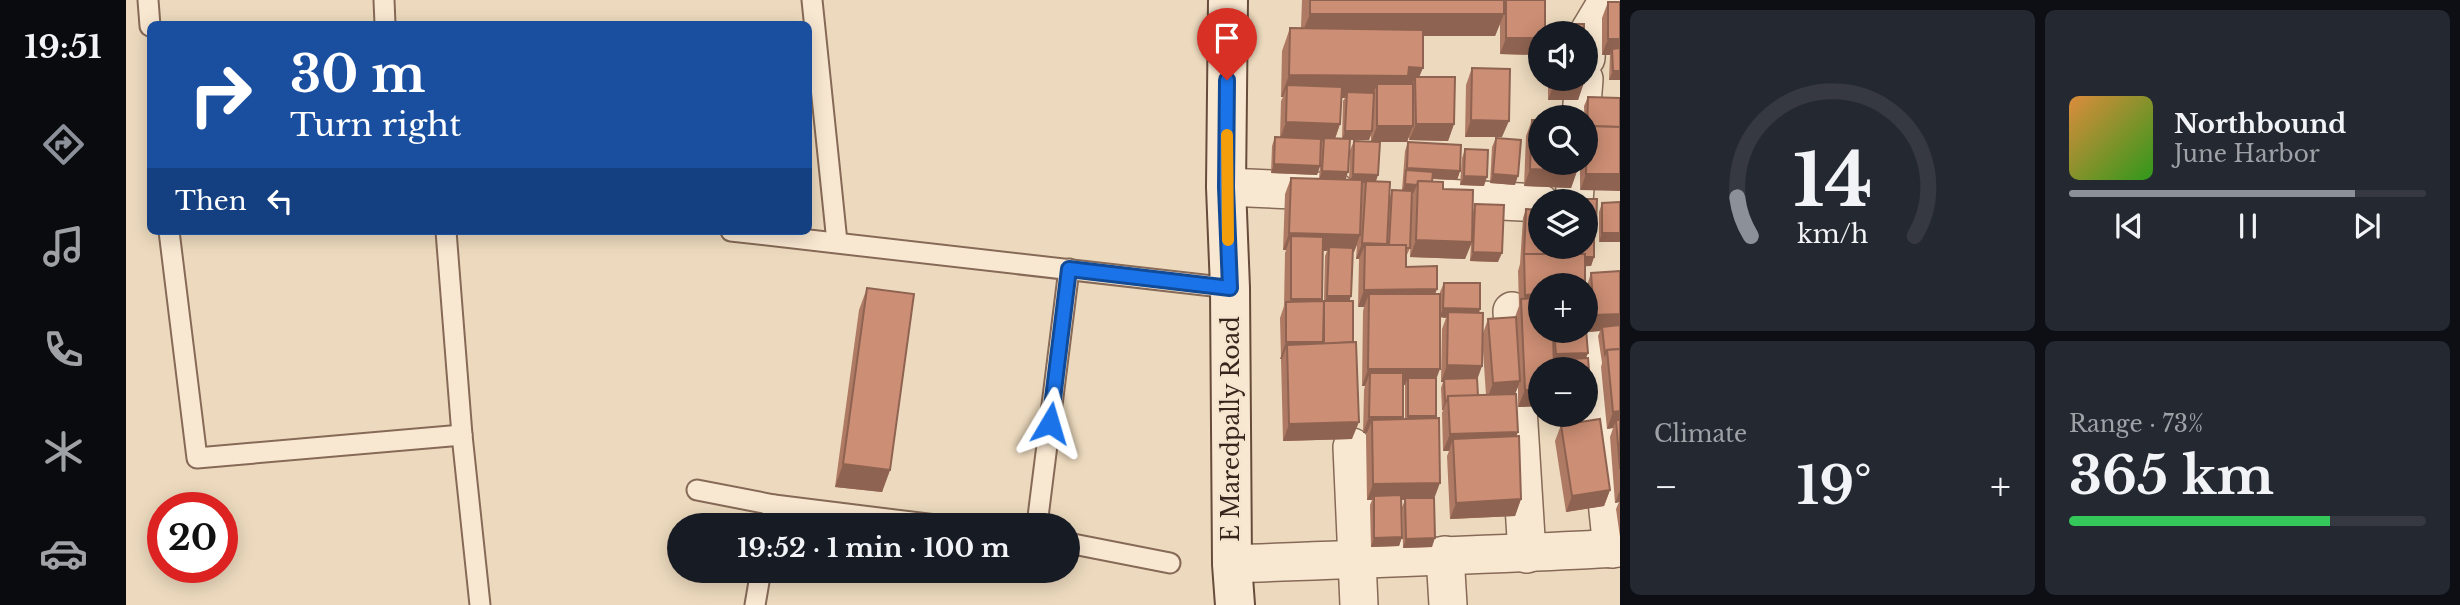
<!DOCTYPE html>
<html lang="en">
<head>
<meta charset="utf-8">
<style>
	:root { --surface:#171b24; --page:#242831; --text:#f1f3f6; --muted:#9ea1a6; --line:#363941; --accent:#8c9099 }
	body { margin:0; font-family:"Libre Baskerville",serif; background:var(--page); color:var(--text); height:100vh; display:flex; flex-direction:column; font-size:26px; white-space:nowrap }
	* { box-sizing:border-box; margin:0 }
	p { font-size:23px; color:var(--muted) }
	.icon { flex:none; width:38px; height:38px; fill:none; stroke:currentColor; stroke-width:2; stroke-linecap:round; stroke-linejoin:round }
	.map { position:relative; flex:1; overflow:hidden }
	.details { display:flex; flex-direction:column; gap:10px; padding:10px; background:#0d0f14; width:840px }
	.details>* { flex:none }
	.guide { position:absolute; left:21px; top:21px; width:665px; height:214px; border-radius:10px; box-shadow:0 4px 18px #0003; background:#1a4fa0; color:#fff; overflow:hidden }
	.tools { position:absolute; left:1402px; top:21px; display:grid; gap:14px }
	.tools a { display:grid; place-items:center; width:70px; height:70px; border-radius:50%; background:var(--surface); box-shadow:0 4px 18px #0003; font-size:35px }
	.speed { position:absolute; left:21px; top:492px; display:flex; gap:14px; font-size:35px; font-weight:700; text-align:center }
	.speed>* { display:grid; place-content:center; width:91px; height:91px; border-radius:50%; background:var(--surface); box-shadow:0 4px 18px #0003; line-height:1 }
	.speed .limit { border:10px solid #d22; background:#fff; color:#111 }
	.pin { position:absolute; display:grid; place-items:center; width:60px; height:60px; color:#fff; margin:-72px -30px; border-radius:50% 50% 50% 0; rotate:-45deg; box-shadow:0 0 7px #0007 }
	.pin .icon { rotate:45deg }
	.me { position:absolute; width:77px; margin:-38px; rotate:7deg; stroke-linejoin:round; filter:drop-shadow(0 0 5px #0008) }
	.turn { display:flex; align-items:center; gap:24px; height:147px; padding:0 28px; font-size:32px }
	.turn .icon { width:91px; height:91px; stroke-width:2.5 }
	.turn b { display:block; font-size:49px; line-height:60px }
	.then { display:flex; align-items:center; height:66px; padding:0 28px; background:#0003; gap:14px; font-size:26px }
	.big { font-size:52px; font-weight:700; line-height:1.1 }
	.details .widget { flex:1; display:flex; flex-direction:column; justify-content:center; gap:10px; min-width:0; padding:0 24px; border-radius:10px; background:var(--page) }
	.details .dial { align-items:center; gap:0 }
	.dial svg { height:182px; overflow:visible; fill:none; stroke:var(--line); stroke-width:7; stroke-linecap:round; text-anchor:middle }
	.dial text { fill:var(--text); stroke:none }
	.song { display:flex; align-items:center; gap:21px }
	.cover { width:84px; height:84px; border-radius:10px; background:linear-gradient(135deg,hsl(30 70% 55%),hsl(110 70% 35%)) }
	.played { height:7px; border-radius:4px; background:linear-gradient(90deg,var(--accent) 80%,var(--line) 80%) }
	.keys { display:flex; justify-content:space-around; direction:ltr }
	.heat { display:flex; justify-content:space-between; align-items:center; font-size:38px; direction:ltr }
	.charge { height:10px; border-radius:5px; background:linear-gradient(90deg,#34c759 73%,var(--line) 0) }
	.details .tiles { flex:1; display:grid; gap:10px; grid-template-columns:repeat(2,1fr) }
	.trip { position:absolute; left:541px; top:513px; width:413px; height:70px; border-radius:35px; background:var(--surface); box-shadow:0 4px 18px #0003; font-weight:700; line-height:70px; text-align:center }
	main { display:flex; flex:1; min-height:0 }
	.dock { display:flex; flex-direction:column; width:126px; justify-content:space-around; align-items:center; background:#090b0e; color:var(--muted) }
	.dock .icon { width:49px; height:49px }
	.dock .selected { color:var(--accent) }
	.dock b { font-size:32px; color:var(--text) }
	.map>svg:first-child { display:block }
	.lines { fill:none; stroke-linecap:round; stroke-linejoin:round }
	.service-casing { stroke:#866a57; stroke-width:23 }
	.minor-casing { stroke:#866a57; stroke-width:40 }
	.secondary-casing { stroke:#674c3b; stroke-width:42 }
	.service { stroke:#f9e8d1; stroke-width:19 }
	.minor { stroke:#f9e8d1; stroke-width:37 }
	.secondary { stroke:#f9e8d1; stroke-width:38 }
	.wall { fill:#af7a64; fill-rule:evenodd }
	.shaded-wall { fill:#8f6351 }
	.building { fill:#cc8e74; stroke:#8f6351; stroke-width:2 }
	.route-casing { stroke:#114b97; stroke-width:18 }
	.route { stroke:#1a73e8; stroke-width:12 }
	.slow { stroke:#f59e0b; stroke-width:12 }
	.labels { text-anchor:middle; dominant-baseline:central; stroke-width:5; stroke-linejoin:round; paint-order:stroke }
	.street-label { font-size:23px; fill:#35251c; stroke:#f5e5ce }
</style>
</head>
<body>
<main>
<nav class="dock">
<b>19:51</b>
<svg class="icon selected" aria-label="directions" viewBox="0 0 24 24"><path d="M12 3l9 9-9 9-9-9zM9 14v-3h6M13 9l2 2-2 2"/></svg>
<svg class="icon" aria-label="music" viewBox="0 0 24 24"><path d="M9 18V5l10-2v13"/><circle cx="6" cy="18" r="3"/><circle cx="16" cy="16" r="3"/></svg>
<svg class="icon" aria-label="phone" viewBox="0 0 24 24"><path d="M5 4h4l2 5-3 2q2 4 5 5l2-3 5 2v4C11 20 4 13 5 4z"/></svg>
<svg class="icon" aria-label="climate" viewBox="0 0 24 24"><path d="M12 3v18M4 7l16 10M4 17L20 7"/></svg>
<svg class="icon" aria-label="car" viewBox="0 0 24 24"><path d="M5 17H2v-5l4-1 3-4h7l3 4 3 1v5h-3M9 17h6M6 11h13"/><circle cx="7" cy="17" r="2"/><circle cx="17" cy="17" r="2"/></svg>
</nav>
<div class="map">
<svg width="1494" height="605" viewBox="0 0 1494 605">
	<rect width="100%" height="100%" fill="#eddabe"/>
	<g class="lines">
		<g class="service-casing">
			<g id="service">
				<polyline points="22,0 24,26"/>
				<polyline points="258,0 259,24"/>
				<polyline points="686,0 711,242"/>
				<polyline points="43,231 71,458 336,435"/>
				<polyline points="320,231 336,435 354,605"/>
				<polyline points="605,231 1104,288"/>
				<polyline points="571,490 648,505"/>
				<polyline points="644,525 648,505 810,525"/>
				<polyline points="911,525 943,269"/>
				<polyline points="942,543 1044,563"/>
				<polyline points="629,605 635,570"/>
			</g>
		</g>
		<g class="minor-casing">
			<g id="minor">
				<polyline points="1460,58 1461,35 1482,0"/>
				<polyline points="1455,117 1458,79"/>
				<polyline points="1100,187 1210,192"/>
				<polyline points="1296,197 1414,203"/>
				<polyline points="1448,201 1451,163"/>
				<polyline points="1386,311 1401,554"/>
				<polyline points="1464,338 1486,549"/>
				<polyline points="1226,447 1233,605"/>
				<polyline points="1319,555 1322,605"/>
				<path d="M 1106,564 C 1235,559 1365,555 1494,548"/>
			</g>
		</g>
		<g class="secondary-casing">
			<polyline id="secondary" points="1102,0 1100,187 1104,288 1106,564 1109,605"/>
		</g>
		<use href="#service" class="service"/>
		<use href="#minor" class="minor"/>
		<use href="#secondary" class="secondary"/>
	</g>
	<g class="wall">
		<path d="M 1176,0 L 1419,0 L 1414,33 L 1413,55 L 1374,54 L 1374,24 L 1369,36 L 1297,36 L 1293,77 L 1328,124 L 1322,141 L 1283,140 L 1283,135 L 1281,142 L 1254,142 L 1250,181 L 1264,197 L 1266,190 L 1276,190 L 1279,151 L 1282,142 L 1334,171 L 1331,180 L 1306,179 L 1306,182 L 1347,212 L 1349,204 L 1372,262 L 1344,261 L 1345,244 L 1339,259 L 1284,257 L 1286,198 L 1287,194 L 1286,194 L 1284,248 L 1280,257 L 1280,267 L 1309,294 L 1308,499 L 1306,547 L 1277,548 L 1276,507 L 1279,500 L 1275,500 L 1276,537 L 1273,546 L 1245,547 L 1244,505 L 1246,500 L 1241,500 L 1240,436 L 1241,433 L 1237,433 L 1238,390 L 1239,386 L 1236,386 L 1237,311 L 1238,307 L 1232,307 L 1233,259 L 1230,259 L 1231,245 L 1228,252 L 1226,252 L 1225,296 L 1223,301 L 1226,439 L 1157,441 L 1154,318 L 1158,306 L 1159,253 L 1160,250 L 1157,250 L 1159,194 L 1165,178 L 1193,179 L 1194,166 L 1191,175 L 1145,173 L 1146,146 L 1149,137 L 1154,137 L 1155,101 L 1157,97 L 1155,97 L 1156,51 L 1164,28 L 1175,28 ZM 1215,98 L 1219,98 L 1217,101 L 1216,139 L 1209,139 L 1214,124 ZM 1245,135 L 1245,141 L 1228,141 L 1224,150 L 1223,180 L 1220,180 L 1224,140 L 1243,140 ZM 1197,251 L 1201,251 L 1199,256 L 1198,301 L 1196,301 ZM 1277,385 L 1279,385 L 1279,419 L 1276,419 Z"/>
		<polygon points="1482,2 1494,2 1494,80 1483,80 1484,55 1476,55 1476,18"/>
		<polygon points="1346,68 1376,137 1339,137 1340,85"/>
		<polygon points="1422,79 1458,79 1452,100 1422,100"/>
		<polygon points="1462,97 1494,98 1454,190 1454,163 1460,163 1458,106"/>
		<polygon points="1406,120 1451,171 1445,188 1398,186 1400,136"/>
		<polygon points="1370,138 1389,185 1364,183 1366,147"/>
		<polygon points="1339,149 1358,186 1334,185 1336,158"/>
		<polygon points="1446,199 1471,199 1470,230 1468,237 1468,257 1465,266 1459,266 1459,285 1414,285 1414,331 1460,331 1460,329 1462,353 1460,358 1462,358 1465,396 1461,405 1460,405 1460,369 1414,369 1414,406 1392,407 1392,387 1389,394 1392,432 1390,436 1393,436 1395,499 1389,516 1324,519 1321,456 1323,451 1317,451 1316,413 1317,410 1316,410 1315,388 1317,382 1315,382 1316,329 1320,318 1314,317 1314,292 1318,283 1354,283 1354,309 1353,313 1357,313 1356,366 1351,378 1352,396 1360,395 1356,336 1362,319 1389,317 1393,306 1392,271 1394,264 1397,218 1400,209 1414,210 1414,247 1421,247 1421,254 1438,254 1438,247 1460,247 1460,201 1445,201"/>
		<polygon points="1494,202 1473,242 1473,212 1476,203"/>
		<polygon points="1494,271 1494,537 1490,509 1493,502 1489,503 1484,437 1487,428 1481,429 1475,367 1476,363 1472,336 1474,331 1461,332 1460,289 1465,273"/>
		<polygon points="741,288 764,470 756,492 709,487 733,310"/>
		<polygon points="1435,425 1484,490 1478,506 1440,512 1429,441"/>
	</g>
	<g class="shaded-wall">
		<polygon points="1184,14 1378,14 1369,36 1175,36"/>
		<polygon points="1380,38 1414,38 1413,55 1374,54"/>
		<polygon points="1482,39 1494,39 1494,55 1486,49 1484,55 1476,55"/>
		<polygon points="1283,67 1297,68 1289,87 1289,77 1285,90 1251,84 1246,98 1221,92 1219,98 1161,97 1161,85 1157,97 1155,97 1163,75"/>
		<polygon points="1487,71 1494,71 1494,80 1483,80"/>
		<polygon points="1458,83 1452,100 1422,100 1428,84"/>
		<polygon points="1345,120 1383,121 1376,137 1339,137"/>
		<polygon points="1160,122 1214,124 1208,141 1154,139"/>
		<polygon points="1290,124 1328,124 1322,141 1283,140"/>
		<polygon points="1251,126 1287,126 1281,142 1245,142"/>
		<polygon points="1219,131 1246,131 1243,140 1216,140"/>
		<polygon points="1148,164 1194,166 1191,175 1145,173"/>
		<polygon points="1281,168 1334,171 1331,180 1279,177"/>
		<polygon points="1404,169 1451,171 1445,188 1398,186"/>
		<polygon points="1196,171 1222,172 1219,181 1193,180"/>
		<polygon points="1227,174 1252,175 1249,184 1240,181 1239,183 1223,183"/>
		<polygon points="1367,174 1392,176 1389,185 1364,183"/>
		<polygon points="1460,174 1494,174 1494,191 1454,190"/>
		<polygon points="1338,176 1361,177 1358,186 1334,185"/>
		<polygon points="1279,184 1291,185 1287,194 1275,193"/>
		<polygon points="1460,230 1470,230 1467,239 1460,239"/>
		<polygon points="1163,233 1234,235 1228,252 1203,251 1203,247 1201,251 1165,250 1165,236 1160,250 1157,250"/>
		<polygon points="1476,233 1494,233 1494,242 1473,242"/>
		<polygon points="1290,240 1346,242 1339,259 1284,257"/>
		<polygon points="1236,243 1261,244 1255,260 1239,245 1233,259 1230,259"/>
		<polygon points="1347,252 1376,253 1372,262 1344,261"/>
		<polygon points="1468,257 1465,266 1438,267 1441,258"/>
		<polygon points="1311,289 1305,306 1243,294 1238,307 1232,307 1238,290"/>
		<polygon points="1414,294 1414,311 1396,304 1399,295"/>
		<polygon points="1201,296 1225,296 1222,305 1198,305"/>
		<polygon points="1165,299 1196,299 1190,316 1160,311"/>
		<polygon points="1317,308 1354,309 1351,318 1322,312 1320,318 1314,317"/>
		<polygon points="1494,314 1494,330 1476,327 1474,331 1461,332 1468,315"/>
		<polygon points="1160,342 1197,342 1191,358 1161,345 1156,359 1154,359"/>
		<polygon points="1462,353 1458,362 1429,360 1428,363 1426,363 1430,354"/>
		<polygon points="1321,365 1356,366 1350,383 1318,379 1317,382 1315,382"/>
		<polygon points="1242,369 1314,369 1308,385 1282,378 1279,385 1244,386 1244,373 1239,386 1236,386"/>
		<polygon points="1394,381 1388,397 1361,399 1367,383"/>
		<polygon points="1414,389 1414,406 1392,407 1399,390"/>
		<polygon points="1460,396 1465,396 1461,405 1460,405"/>
		<polygon points="1319,401 1321,401 1317,410 1316,410"/>
		<polygon points="1494,411 1494,427 1490,420 1487,428 1481,429 1487,412"/>
		<polygon points="1282,416 1310,416 1307,425 1279,425"/>
		<polygon points="1243,417 1277,417 1271,433 1246,420 1241,433 1237,433"/>
		<polygon points="1233,422 1226,439 1157,441 1163,424"/>
		<polygon points="1392,432 1385,449 1327,439 1323,451 1317,451 1324,434"/>
		<polygon points="717,464 764,470 756,492 709,487"/>
		<polygon points="1314,483 1308,499 1248,500 1248,496 1246,500 1241,500 1247,484"/>
		<polygon points="1484,490 1478,506 1440,512 1446,496"/>
		<polygon points="1494,490 1494,502 1489,503"/>
		<polygon points="1395,499 1389,516 1324,519 1330,503"/>
		<polygon points="1276,537 1273,546 1245,547 1248,538"/>
		<polygon points="1309,538 1306,547 1277,548 1280,539"/>
	</g>
	<g class="building">
		<rect x="1184" y="0" width="194" height="14"/>
		<polygon points="1380,0 1419,0 1419,33 1414,33 1414,38 1380,38"/>
		<rect x="1482" y="2" width="12" height="37"/>
		<rect x="1428" y="24" width="30" height="9"/>
		<polygon points="1164,28 1297,30 1297,68 1283,67 1282,76 1163,75"/>
		<polygon points="1494,48 1494,71 1487,71 1486,49"/>
		<polygon points="1346,68 1384,69 1383,121 1345,120"/>
		<polygon points="1289,77 1329,77 1328,124 1290,124"/>
		<polygon points="1428,79 1458,79 1458,83 1428,84"/>
		<rect x="1251" y="84" width="36" height="42"/>
		<polygon points="1161,85 1216,87 1214,124 1160,122"/>
		<polygon points="1221,92 1248,93 1246,131 1219,131"/>
		<polygon points="1462,97 1494,98 1494,127 1461,126 1461,130"/>
		<polygon points="1406,120 1414,120 1414,163 1451,163 1451,171 1404,169"/>
		<polygon points="1461,126 1494,127 1494,174 1460,174"/>
		<polygon points="1149,137 1195,139 1194,166 1148,164"/>
		<polygon points="1198,138 1224,139 1222,172 1196,171"/>
		<polygon points="1370,138 1395,140 1392,176 1367,174"/>
		<polygon points="1228,141 1254,142 1252,175 1227,174"/>
		<polygon points="1282,142 1335,145 1334,171 1281,168"/>
		<polygon points="1339,149 1362,150 1361,177 1338,176"/>
		<polygon points="1280,170 1307,172 1306,182 1292,181 1291,185 1279,184"/>
		<polygon points="1165,178 1236,180 1234,235 1163,233"/>
		<polygon points="1240,181 1264,182 1261,244 1236,243"/>
		<polygon points="1292,181 1317,182 1317,189 1347,190 1346,242 1290,240"/>
		<polygon points="1266,190 1286,191 1284,248 1280,248 1280,245 1263,245"/>
		<polygon points="1446,199 1471,199 1470,230 1460,230 1460,201 1446,201"/>
		<polygon points="1494,202 1494,233 1476,233 1476,203"/>
		<polygon points="1349,204 1378,205 1376,253 1347,252"/>
		<polygon points="1400,209 1414,210 1414,247 1421,247 1421,254 1398,254 1398,255"/>
		<polygon points="1460,234 1468,234 1468,257 1459,257 1459,254 1441,254 1441,247 1460,247"/>
		<polygon points="1165,236 1197,237 1196,299 1165,299"/>
		<polygon points="1239,245 1280,245 1280,267 1311,266 1311,289 1238,290"/>
		<polygon points="1203,247 1227,248 1225,296 1201,296"/>
		<polygon points="1398,254 1459,254 1459,285 1414,285 1414,294 1399,295"/>
		<polygon points="1494,271 1494,314 1468,315 1465,273"/>
		<polygon points="1318,283 1354,283 1354,309 1317,308"/>
		<polygon points="741,288 788,294 764,470 717,464"/>
		<polygon points="1243,294 1314,294 1314,369 1242,369"/>
		<polygon points="1414,298 1414,331 1427,331 1428,369 1414,369 1414,389 1399,390 1395,299"/>
		<polygon points="1198,301 1197,342 1160,342 1160,302"/>
		<polygon points="1198,301 1227,301 1227,342 1198,344"/>
		<polygon points="1322,312 1357,313 1356,366 1321,365"/>
		<polygon points="1390,317 1394,381 1367,383 1362,319"/>
		<polygon points="1494,325 1494,349 1481,350 1479,354 1476,327"/>
		<polygon points="1460,329 1462,353 1430,354 1428,331 1460,331"/>
		<polygon points="1230,342 1233,422 1163,424 1161,345"/>
		<polygon points="1494,349 1494,411 1487,412 1481,350"/>
		<polygon points="1462,358 1465,396 1460,396 1460,369 1430,369 1429,360"/>
		<polygon points="1244,373 1277,373 1277,417 1243,417"/>
		<rect x="1282" y="378" width="28" height="38"/>
		<polygon points="1351,378 1352,396 1322,396 1321,401 1319,401 1318,379"/>
		<polygon points="1390,394 1392,432 1324,434 1322,396"/>
		<polygon points="1313,418 1314,483 1247,484 1246,420"/>
		<polygon points="1474,419 1484,490 1446,496 1435,425"/>
		<polygon points="1490,420 1494,420 1494,469"/>
		<polygon points="1393,436 1395,499 1330,503 1327,439"/>
		<polygon points="1275,495 1276,537 1248,538 1248,496"/>
		<polygon points="1279,498 1308,498 1309,538 1280,539"/>
	</g>
	<g class="lines">
		<g class="route-casing">
			<polyline id="route" points="924,423 943,269 1104,288 1100,187 1101,80"/>
		</g>
		<use href="#route" class="route"/>
		<polyline class="slow" points="1101,135 1102,240"/>
	</g>
	<g class="labels">
		<g class="street-label">
			<text transform="translate(1105 429) rotate(-90)">E Maredpally Road</text>
		</g>
	</g>
</svg>
<div class="tools">
<a><svg class="icon" aria-label="sound" viewBox="0 0 24 24"><path d="M4 9h4l5-4v14l-5-4H4zM17 9q2 3 0 6"/></svg></a>
<a><svg class="icon" aria-label="search" viewBox="0 0 24 24"><circle cx="10" cy="10" r="6"/><path d="M15 15l6 6"/></svg></a>
<a><svg class="icon" aria-label="layers" viewBox="0 0 24 24"><path d="M12 4l9 5-9 5-9-5zM3 14l9 5 9-5"/></svg></a>
<a>+</a>
<a>−</a>
</div>
<div class="speed"><div class="limit">20</div></div>
<div class="pin" style="left:1101px;top:80px;background:#d93025"><svg class="icon" aria-label="arrive" viewBox="0 0 24 24"><path d="M6 21V4h12l-3 4 3 4H6"/></svg></div>
<svg class="me" style="left:924px;top:423px" viewBox="-20 -20 40 40"><path d="M0-17L14 15 0 8-14 15z" fill="#1a73e8" stroke="#fff" stroke-width="4"/></svg>
<div class="trip">19:52 · 1 min · 100 m</div>
<div class="guide">
<div class="turn"><svg class="icon" aria-label="right" viewBox="0 0 24 24"><path d="M7 20v-9h11M14 6l5 5-5 5"/></svg><div><b>30 m</b>Turn right</div></div>
<div class="then">Then<svg class="icon" aria-label="left" viewBox="0 0 24 24"><path d="M17 20v-9H6M10 6l-5 5 5 5"/></svg></div>
</div>
</div>
<section class="details">
<div class="tiles">
<div class="widget dial"><svg viewBox="0 0 100 80">
<path d="M14 69A42 42 0 1 1 86 69"/>
<path d="M14 69A42 42 0 0 1 8 52" stroke="#8c9099"/>
<text x="50" y="56" font-size="32" font-weight="700">14</text>
<text x="50" y="72" font-size="11">km/h</text>
</svg></div>
<div class="widget">
<div class="song"><i class="cover"></i><div><b>Northbound</b><p>June Harbor</p></div></div>
<div class="played"></div>
<div class="keys"><svg class="icon" aria-label="previous" viewBox="0 0 24 24"><path d="M18 5L8 12l10 7zM5 5v14"/></svg><svg class="icon" aria-label="pause" viewBox="0 0 24 24"><path d="M8 5v14M16 5v14"/></svg><svg class="icon" aria-label="next" viewBox="0 0 24 24"><path d="M6 5l10 7-10 7zM19 5v14"/></svg></div>
</div>
<div class="widget"><p>Climate</p>
<div class="heat"><a>−</a><b class="big">19°</b><a>+</a></div>
</div>
<div class="widget"><p>Range · 73%</p><b class="big">365 km</b><div class="charge"></div></div>
</div>
</section>
</main>
</body>
</html>
